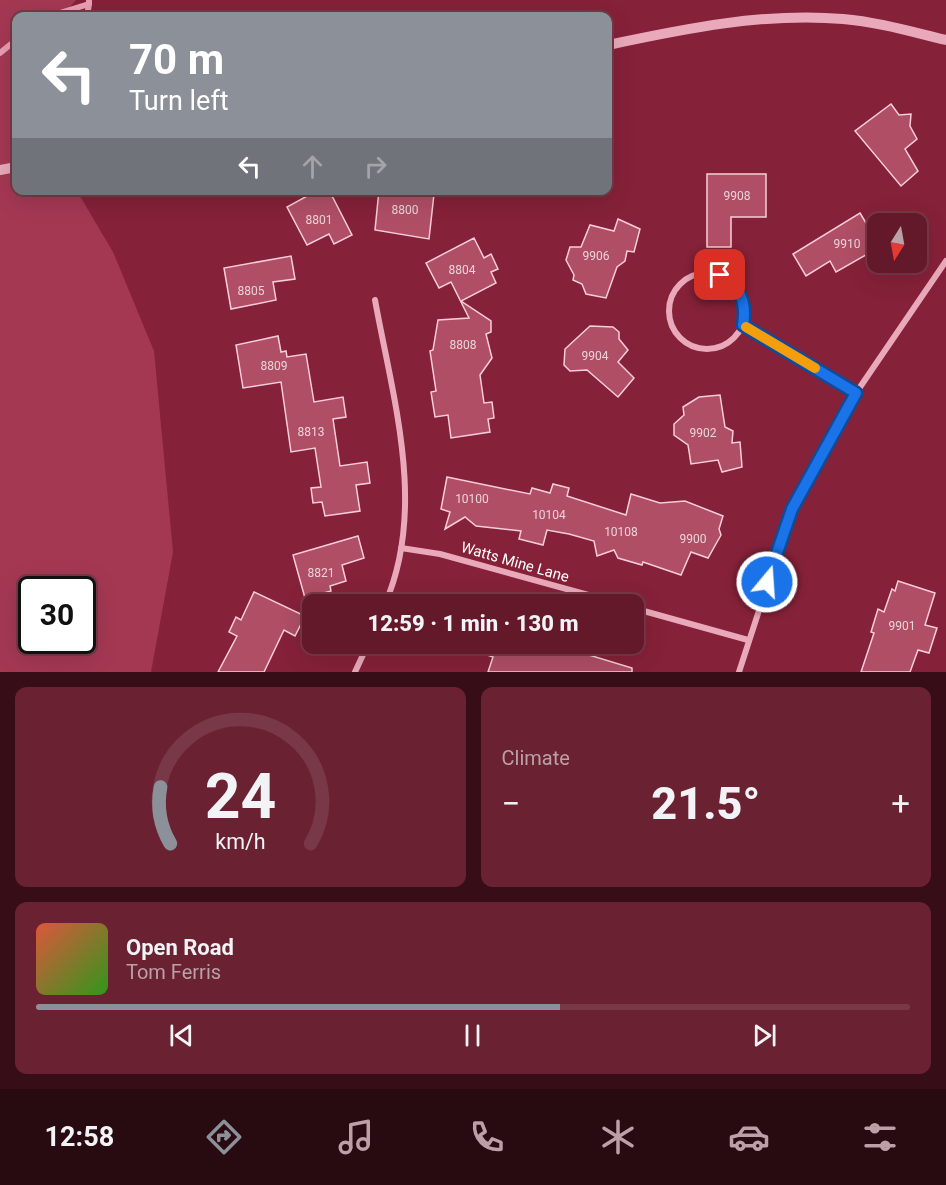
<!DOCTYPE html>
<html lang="en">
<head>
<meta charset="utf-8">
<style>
	:root { --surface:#64192a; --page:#6a2232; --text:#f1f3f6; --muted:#bba0a8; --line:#783847; --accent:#8c9099 }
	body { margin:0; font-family:Roboto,sans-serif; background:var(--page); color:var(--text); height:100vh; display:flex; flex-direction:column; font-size:22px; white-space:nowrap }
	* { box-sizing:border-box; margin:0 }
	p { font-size:20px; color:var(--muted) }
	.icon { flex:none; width:33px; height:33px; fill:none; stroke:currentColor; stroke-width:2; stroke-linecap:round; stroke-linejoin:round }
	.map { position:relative; height:672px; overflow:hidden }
	.details { display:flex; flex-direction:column; gap:15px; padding:15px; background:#370e17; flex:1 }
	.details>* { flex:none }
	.hud { position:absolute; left:12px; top:12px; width:600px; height:183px; border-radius:12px; box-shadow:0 6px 24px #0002,0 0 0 2px var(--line); background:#8c9099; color:#fff; overflow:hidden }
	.needle { width:39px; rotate:191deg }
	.fabs { position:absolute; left:867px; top:213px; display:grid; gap:12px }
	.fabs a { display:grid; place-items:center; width:60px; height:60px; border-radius:12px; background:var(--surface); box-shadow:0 6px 24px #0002,0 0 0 2px var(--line); font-size:30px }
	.speed { position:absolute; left:18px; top:576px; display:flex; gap:12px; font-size:30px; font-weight:700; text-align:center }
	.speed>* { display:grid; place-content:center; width:78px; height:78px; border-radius:50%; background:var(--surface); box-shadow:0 6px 24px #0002,0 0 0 2px var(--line); line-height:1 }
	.speed .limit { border:3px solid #111; border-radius:9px; background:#fff; color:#111 }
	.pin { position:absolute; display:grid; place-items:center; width:51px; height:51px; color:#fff; margin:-26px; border-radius:12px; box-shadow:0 3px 9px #0006 }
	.me { position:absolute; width:66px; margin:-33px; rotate:18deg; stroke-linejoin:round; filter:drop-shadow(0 0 4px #0008) }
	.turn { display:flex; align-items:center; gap:21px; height:126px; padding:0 18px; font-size:27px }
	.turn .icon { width:78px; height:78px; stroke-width:2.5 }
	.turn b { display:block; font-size:42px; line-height:51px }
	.lanes { display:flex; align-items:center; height:57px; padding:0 18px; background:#0003; justify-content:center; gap:30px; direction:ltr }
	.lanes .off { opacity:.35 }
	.big { font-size:45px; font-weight:800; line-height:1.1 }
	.details .card { flex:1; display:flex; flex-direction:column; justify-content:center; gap:9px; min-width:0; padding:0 21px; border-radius:12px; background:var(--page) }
	.details .dial { align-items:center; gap:0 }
	.dial svg { height:156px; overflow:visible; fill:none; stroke:var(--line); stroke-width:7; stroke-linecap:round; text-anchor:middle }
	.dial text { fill:var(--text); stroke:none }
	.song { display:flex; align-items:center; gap:18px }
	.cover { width:72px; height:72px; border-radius:9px; background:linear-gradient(135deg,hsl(10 70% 55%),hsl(110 70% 35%)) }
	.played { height:6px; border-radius:3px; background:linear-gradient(90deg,var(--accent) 60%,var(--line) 60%) }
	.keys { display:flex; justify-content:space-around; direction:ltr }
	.heat { display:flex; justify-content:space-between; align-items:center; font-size:33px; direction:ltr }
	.details .tiles { flex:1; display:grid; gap:15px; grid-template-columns:1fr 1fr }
	.card:last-child { grid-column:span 2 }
	.trip { position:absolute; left:302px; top:594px; width:342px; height:60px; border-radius:12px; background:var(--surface); box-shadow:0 6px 24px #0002,0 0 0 2px var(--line); font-weight:800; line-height:60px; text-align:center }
	.tab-bar { display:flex; height:96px; justify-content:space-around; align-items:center; background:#280a11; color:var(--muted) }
	.tab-bar .icon { width:42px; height:42px }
	.tab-bar .on { color:var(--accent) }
	.tab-bar b { font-size:27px; color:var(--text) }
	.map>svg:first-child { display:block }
	.green { fill:#a43853; fill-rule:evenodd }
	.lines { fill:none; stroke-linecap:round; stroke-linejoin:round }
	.stream { stroke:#ea9db2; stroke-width:6 }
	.building { fill:#af4e65; stroke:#f7ced8; stroke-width:1.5 }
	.minor { stroke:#e9a9ba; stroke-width:6 }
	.tertiary { stroke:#e9a9ba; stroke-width:10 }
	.route-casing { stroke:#114b97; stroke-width:15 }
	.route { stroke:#1a73e8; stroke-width:10 }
	.slow { stroke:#f59e0b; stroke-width:10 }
	.labels { text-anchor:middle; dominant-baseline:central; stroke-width:4.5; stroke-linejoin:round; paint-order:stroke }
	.number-label { font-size:12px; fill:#ebd3d8 }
	.street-label { font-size:15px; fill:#fff; stroke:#852138 }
</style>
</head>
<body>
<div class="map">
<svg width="946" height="672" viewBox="0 0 946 672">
	<rect width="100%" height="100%" fill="#852138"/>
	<path class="green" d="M 0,0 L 76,0 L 62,16 L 16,16 L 16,69 L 10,78 L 16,89 L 16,190 L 77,191 L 113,252 L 154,351 L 173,552 L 151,672 L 0,672 ZM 32,590 L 82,590 L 82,640 L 32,640 Z"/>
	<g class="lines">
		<g class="stream">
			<polyline points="50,16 89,4 89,0"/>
			<polyline points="87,16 89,4"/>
			<polyline points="0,53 16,40"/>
		</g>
	</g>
	<g class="building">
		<polygon points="891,104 899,115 911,114 910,126 917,139 905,149 918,171 901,186 855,131"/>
		<polygon points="707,174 766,174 766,217 731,217 731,247 707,247"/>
		<polygon points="318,190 329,190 352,235 334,244 329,234 307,245 287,207"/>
		<polygon points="379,190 434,194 429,239 375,230"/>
		<polygon points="860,213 878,243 878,248 836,272 830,261 806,276 793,254"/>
		<polygon points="618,219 640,229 634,252 627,251 625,261 617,267 606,298 586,294 582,284 573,280 574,275 566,260 570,247 581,247 590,225 614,231"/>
		<polygon points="474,238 484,258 491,254 498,269 491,272 496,283 461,301 491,321 491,332 486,334 492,358 480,375 484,403 492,402 494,418 488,419 490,432 451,438 448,415 435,417 431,392 436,391 430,351 433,350 438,320 469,318 451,282 439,288 426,263"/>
		<polygon points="291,256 295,279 273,282 276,300 231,309 224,268"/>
		<polygon points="590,326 613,327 619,332 619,339 628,350 618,362 634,378 618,397 587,370 570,371 564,365 565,349"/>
		<polygon points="278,336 281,352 286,351 287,357 306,354 314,402 343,397 346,417 333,419 340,466 367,462 370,483 356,485 360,511 325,516 322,502 313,503 311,488 321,487 315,448 291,452 281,382 243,388 236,345"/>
		<polygon points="720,395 725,427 733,431 732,443 740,442 742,467 722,472 718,460 691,464 688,445 674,435 674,424 684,415 683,407 699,397"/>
		<polygon points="447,477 530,494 532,488 550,493 553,484 569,488 567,496 626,515 631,494 660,503 685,501 723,516 719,529 721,535 708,558 691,552 681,575 643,562 642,565 618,558 614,550 597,556 594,541 569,534 547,530 543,545 519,539 521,531 476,526 465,517 445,529 450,512 441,509"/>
		<polygon points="358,536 364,558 342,565 346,581 330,586 331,591 305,598 293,555"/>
		<polygon points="898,581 935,593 925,625 937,628 929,653 918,650 910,672 861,672 874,633 871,632 878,609 884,612 892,589 895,591"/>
		<polygon points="254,592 305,616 295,636 284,630 264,672 218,672 237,636 229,632 236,617 241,620"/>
		<polygon points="462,644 593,644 589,655 632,668 632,672 488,672 493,657 462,646"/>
	</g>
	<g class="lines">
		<g class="minor">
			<circle cx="707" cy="311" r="38"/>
			<path d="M 375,300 C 393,399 427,508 385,604"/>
			<polyline points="743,325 856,393"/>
			<polyline points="401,548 440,554 621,604"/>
			<polyline points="633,608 748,640"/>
			<polyline points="355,672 368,644"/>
			<polyline points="739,672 792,509 856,393 946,261"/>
		</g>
		<g class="tertiary">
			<path d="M 608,45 C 683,29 765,12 843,19 C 878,22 912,32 946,40"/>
			<polyline points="0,170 16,167"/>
		</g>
	</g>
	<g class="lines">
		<g class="route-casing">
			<path id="route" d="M 720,275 C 740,286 747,302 743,325 L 856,393 L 792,509 L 767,582"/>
		</g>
		<use href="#route" class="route"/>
		<polyline class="slow" points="746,327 815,368"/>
	</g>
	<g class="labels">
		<g class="number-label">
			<text x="737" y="196">9908</text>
			<text x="405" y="210">8800</text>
			<text x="319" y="220">8801</text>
			<text x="847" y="244">9910</text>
			<text x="596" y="256">9906</text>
			<text x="462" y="270">8804</text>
			<text x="251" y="291">8805</text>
			<text x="463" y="345">8808</text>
			<text x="595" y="356">9904</text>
			<text x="274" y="366">8809</text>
			<text x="311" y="432">8813</text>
			<text x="703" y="433">9902</text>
			<text x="472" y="499">10100</text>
			<text x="549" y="515">10104</text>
			<text x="621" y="532">10108</text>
			<text x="693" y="539">9900</text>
			<text x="321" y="573">8821</text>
			<text x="902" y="626">9901</text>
		</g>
		<g class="street-label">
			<text transform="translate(515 562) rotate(16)">Watts Mine Lane</text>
		</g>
	</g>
</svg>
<div class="fabs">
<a><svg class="needle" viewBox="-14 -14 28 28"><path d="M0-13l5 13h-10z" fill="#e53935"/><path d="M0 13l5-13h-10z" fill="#bba0a8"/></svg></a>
</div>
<div class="speed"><div class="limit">30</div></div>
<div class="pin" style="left:720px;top:275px;background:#d93025"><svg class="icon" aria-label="arrive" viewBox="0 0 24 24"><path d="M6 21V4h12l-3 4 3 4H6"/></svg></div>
<svg class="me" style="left:767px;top:582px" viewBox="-20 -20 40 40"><circle r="17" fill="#1a73e8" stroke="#fff" stroke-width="3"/><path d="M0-11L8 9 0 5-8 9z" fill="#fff"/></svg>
<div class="trip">12:59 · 1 min · 130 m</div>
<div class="hud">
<div class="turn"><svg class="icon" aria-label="left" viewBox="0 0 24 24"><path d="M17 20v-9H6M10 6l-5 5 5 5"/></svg><div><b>70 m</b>Turn left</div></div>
<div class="lanes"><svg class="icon" aria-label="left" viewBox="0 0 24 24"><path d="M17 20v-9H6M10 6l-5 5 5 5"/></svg><svg class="icon off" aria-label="ahead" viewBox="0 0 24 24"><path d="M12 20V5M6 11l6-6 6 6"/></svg><svg class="icon off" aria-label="right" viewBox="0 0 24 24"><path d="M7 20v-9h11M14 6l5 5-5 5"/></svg></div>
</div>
</div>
<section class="details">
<div class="tiles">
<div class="card dial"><svg viewBox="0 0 100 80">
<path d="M14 69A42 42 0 1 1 86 69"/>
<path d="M14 69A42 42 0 0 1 9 40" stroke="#8c9099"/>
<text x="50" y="56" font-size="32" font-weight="700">24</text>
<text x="50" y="72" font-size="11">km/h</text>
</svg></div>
<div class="card"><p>Climate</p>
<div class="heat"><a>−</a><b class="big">21.5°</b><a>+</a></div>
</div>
<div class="card">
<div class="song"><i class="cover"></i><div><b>Open Road</b><p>Tom Ferris</p></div></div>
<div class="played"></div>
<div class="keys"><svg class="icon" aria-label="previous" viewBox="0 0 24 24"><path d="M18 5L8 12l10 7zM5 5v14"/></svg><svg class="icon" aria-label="pause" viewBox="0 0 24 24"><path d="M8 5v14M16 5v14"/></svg><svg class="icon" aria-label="next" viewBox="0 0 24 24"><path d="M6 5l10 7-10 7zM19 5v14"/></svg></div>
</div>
</div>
</section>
<nav class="tab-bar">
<b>12:58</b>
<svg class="icon on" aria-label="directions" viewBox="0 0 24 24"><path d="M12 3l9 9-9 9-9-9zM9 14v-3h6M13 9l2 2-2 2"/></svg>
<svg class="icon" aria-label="music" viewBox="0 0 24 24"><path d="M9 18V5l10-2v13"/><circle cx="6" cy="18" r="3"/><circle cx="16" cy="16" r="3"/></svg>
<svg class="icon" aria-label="phone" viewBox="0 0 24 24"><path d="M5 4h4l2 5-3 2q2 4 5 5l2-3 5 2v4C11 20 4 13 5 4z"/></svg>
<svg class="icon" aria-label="climate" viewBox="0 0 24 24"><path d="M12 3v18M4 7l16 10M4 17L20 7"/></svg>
<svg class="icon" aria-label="car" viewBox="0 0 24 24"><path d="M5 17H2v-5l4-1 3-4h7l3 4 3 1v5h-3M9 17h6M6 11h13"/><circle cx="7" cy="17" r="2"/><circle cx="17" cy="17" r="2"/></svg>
<svg class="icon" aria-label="filters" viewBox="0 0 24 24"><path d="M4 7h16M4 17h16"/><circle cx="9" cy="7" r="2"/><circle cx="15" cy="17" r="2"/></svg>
</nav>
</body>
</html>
